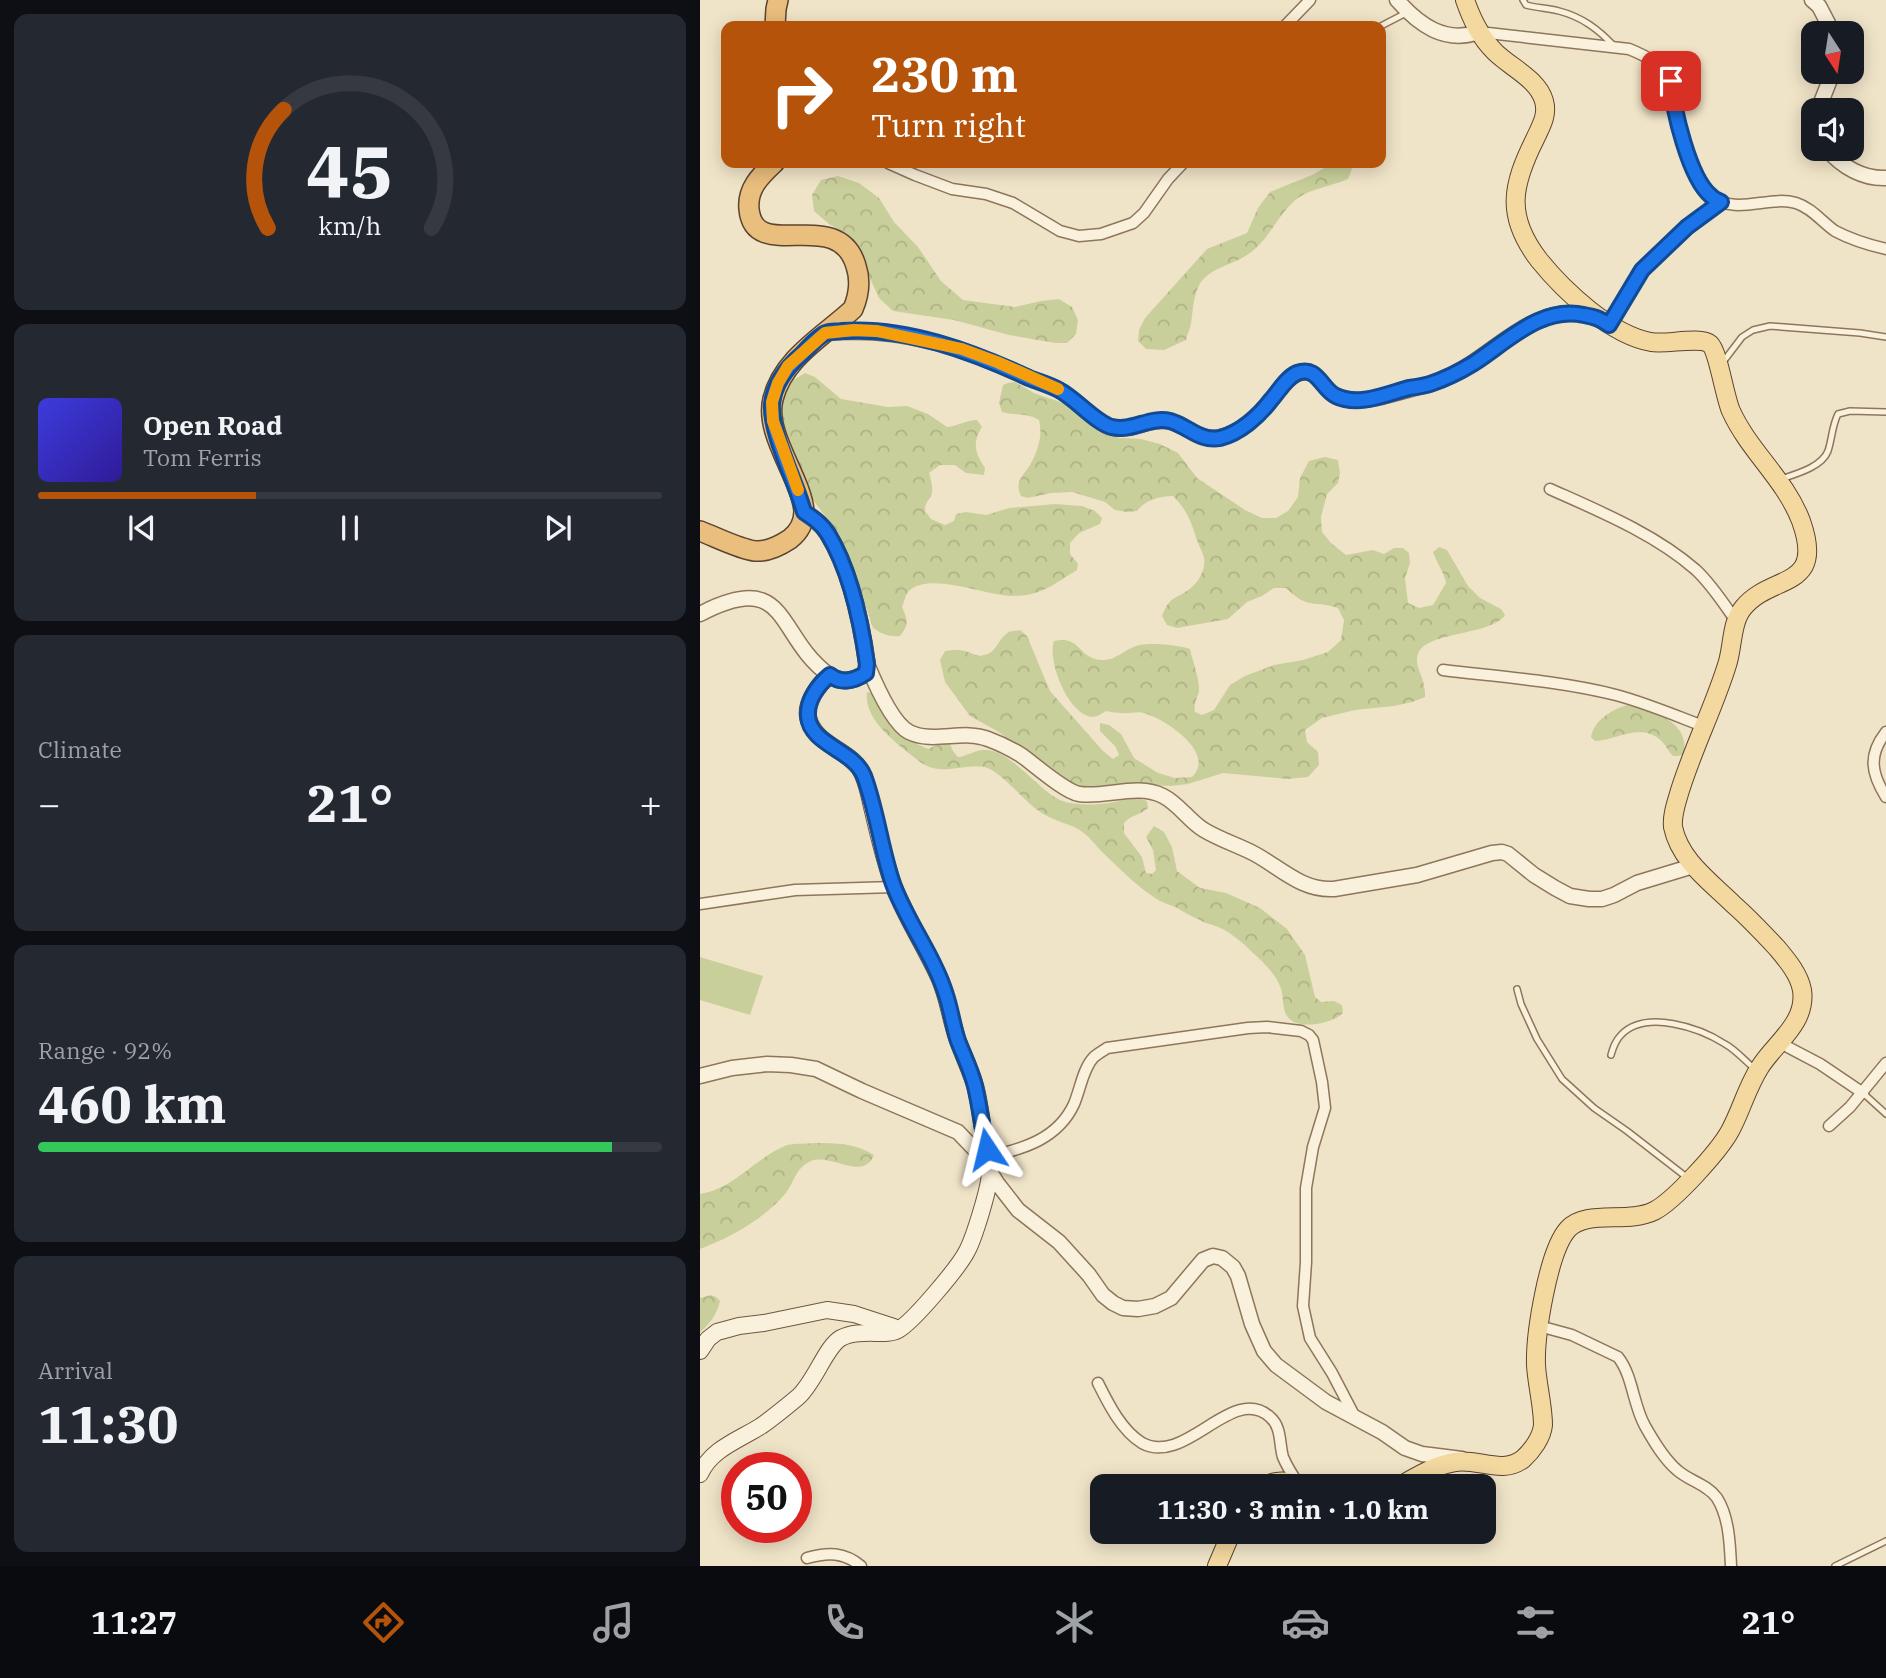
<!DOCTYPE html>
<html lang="en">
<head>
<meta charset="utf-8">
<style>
	:root { --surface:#171b24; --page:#242831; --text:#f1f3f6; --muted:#9ea1a6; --line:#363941; --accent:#b45309 }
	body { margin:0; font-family:"IBM Plex Serif",serif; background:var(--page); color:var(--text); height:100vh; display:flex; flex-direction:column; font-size:26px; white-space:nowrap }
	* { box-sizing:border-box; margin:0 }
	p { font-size:23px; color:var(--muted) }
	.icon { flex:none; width:38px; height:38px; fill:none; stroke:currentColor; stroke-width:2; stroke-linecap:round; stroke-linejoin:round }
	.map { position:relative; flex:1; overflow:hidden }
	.details { display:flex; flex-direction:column; gap:14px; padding:14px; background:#0d0f14; width:700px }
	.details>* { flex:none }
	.hud { position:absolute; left:21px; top:21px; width:665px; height:147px; border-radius:14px; box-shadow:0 4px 18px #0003; background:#b45309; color:#fff; overflow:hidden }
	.needle { width:46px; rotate:168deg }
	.fabs { position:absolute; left:1101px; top:21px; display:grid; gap:14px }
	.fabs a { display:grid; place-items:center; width:63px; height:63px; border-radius:14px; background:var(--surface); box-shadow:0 4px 18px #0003; font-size:35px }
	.speed { position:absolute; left:21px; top:1452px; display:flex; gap:14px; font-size:35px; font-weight:700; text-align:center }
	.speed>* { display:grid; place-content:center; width:91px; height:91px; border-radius:50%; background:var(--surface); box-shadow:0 4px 18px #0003; line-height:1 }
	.speed .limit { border:10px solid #d22; background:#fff; color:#111 }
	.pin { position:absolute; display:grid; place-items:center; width:60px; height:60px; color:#fff; margin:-30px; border-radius:14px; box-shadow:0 4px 10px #0006 }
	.me { position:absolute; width:77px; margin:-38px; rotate:350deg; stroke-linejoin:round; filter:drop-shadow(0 0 5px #0008) }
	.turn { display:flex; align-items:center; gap:24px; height:147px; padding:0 35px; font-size:32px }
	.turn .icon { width:91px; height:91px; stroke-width:2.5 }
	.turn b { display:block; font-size:49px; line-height:60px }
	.big { font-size:52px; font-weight:700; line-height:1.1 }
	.details .card { flex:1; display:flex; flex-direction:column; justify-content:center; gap:10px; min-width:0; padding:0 24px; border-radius:14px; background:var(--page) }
	.details .dial { align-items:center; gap:0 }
	.dial svg { height:182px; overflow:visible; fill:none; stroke:var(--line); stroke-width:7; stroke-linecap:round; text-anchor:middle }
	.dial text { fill:var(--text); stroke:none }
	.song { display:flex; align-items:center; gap:21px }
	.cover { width:84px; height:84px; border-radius:10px; background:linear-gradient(135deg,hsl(240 70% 55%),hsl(250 70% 35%)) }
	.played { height:7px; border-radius:4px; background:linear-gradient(90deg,var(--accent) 35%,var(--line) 35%) }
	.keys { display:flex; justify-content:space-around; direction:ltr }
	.heat { display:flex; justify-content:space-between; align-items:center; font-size:38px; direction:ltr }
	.charge { height:10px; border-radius:5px; background:linear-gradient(90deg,#34c759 92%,var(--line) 0) }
	.trip { position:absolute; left:390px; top:1474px; width:406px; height:70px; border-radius:14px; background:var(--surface); box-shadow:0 4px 18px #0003; font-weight:700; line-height:70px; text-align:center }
	.dock { display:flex; height:112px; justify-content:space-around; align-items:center; background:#090b0e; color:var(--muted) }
	.dock .icon { width:49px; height:49px }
	.dock .selected { color:var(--accent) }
	.dock b { font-size:32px; color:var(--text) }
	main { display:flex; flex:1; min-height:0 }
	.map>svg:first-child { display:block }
	.forest { fill:url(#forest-crowns) }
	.pitch { fill:#c9cf9b }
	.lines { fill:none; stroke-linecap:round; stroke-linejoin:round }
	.service-casing { stroke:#8d765c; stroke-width:8 }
	.minor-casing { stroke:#8d765c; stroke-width:13 }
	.tertiary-casing { stroke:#8d765c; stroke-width:17 }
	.secondary-casing { stroke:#6f573f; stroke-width:18 }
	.primary-casing { stroke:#5b4430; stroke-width:20 }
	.trunk-casing { stroke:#5b4430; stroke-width:22 }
	.service { stroke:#faf1dc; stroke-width:5 }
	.minor { stroke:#faf1dc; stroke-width:10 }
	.tertiary { stroke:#faf1dc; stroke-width:14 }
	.secondary { stroke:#faf1dc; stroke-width:16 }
	.primary { stroke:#f3d9a0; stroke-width:18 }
	.trunk { stroke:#eabe7c; stroke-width:19 }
	.route-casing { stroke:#114b97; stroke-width:18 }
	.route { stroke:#1a73e8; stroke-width:12 }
	.slow { stroke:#f59e0b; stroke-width:12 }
</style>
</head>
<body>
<main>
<section class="details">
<div class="card dial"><svg viewBox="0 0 100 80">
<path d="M14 69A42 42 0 1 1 86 69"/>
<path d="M14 69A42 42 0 0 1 21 17" stroke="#b45309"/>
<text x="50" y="56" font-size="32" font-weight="700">45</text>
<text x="50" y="72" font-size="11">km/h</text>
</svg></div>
<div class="card">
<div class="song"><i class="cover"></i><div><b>Open Road</b><p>Tom Ferris</p></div></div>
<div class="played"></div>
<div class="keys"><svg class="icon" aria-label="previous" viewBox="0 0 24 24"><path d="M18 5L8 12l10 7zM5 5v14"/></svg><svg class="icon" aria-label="pause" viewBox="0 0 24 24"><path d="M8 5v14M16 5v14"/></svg><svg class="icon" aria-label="next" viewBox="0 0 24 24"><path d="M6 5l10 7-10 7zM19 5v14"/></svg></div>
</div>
<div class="card"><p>Climate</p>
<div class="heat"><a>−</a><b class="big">21°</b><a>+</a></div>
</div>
<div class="card"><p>Range · 92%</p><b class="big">460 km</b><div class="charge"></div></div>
<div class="card"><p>Arrival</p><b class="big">11:30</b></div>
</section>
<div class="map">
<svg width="1186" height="1566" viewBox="0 0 1186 1566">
	<defs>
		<pattern id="forest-crowns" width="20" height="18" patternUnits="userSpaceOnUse" patternTransform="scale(1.75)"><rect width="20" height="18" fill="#c9cf9b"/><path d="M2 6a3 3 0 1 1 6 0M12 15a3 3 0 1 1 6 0" fill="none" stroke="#aeb285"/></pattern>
	</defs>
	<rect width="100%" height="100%" fill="#f0e4c8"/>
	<g class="forest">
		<path d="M 633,163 L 648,163 L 652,169 L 648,179 C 632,186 613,188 598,198 C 578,213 569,241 547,255 C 532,265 513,267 501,282 C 493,294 493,311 491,324 C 490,329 487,335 486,340 L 464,350 L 446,349 L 438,341 L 439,330 L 445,318 L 507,249 L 547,233 L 558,208 L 570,192 L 612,175 Z"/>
		<polygon points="138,176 159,183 179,198 194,222 218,247 241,281 263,300 315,307 341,301 359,299 372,307 378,320 376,334 367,343 355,343 309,335 254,320 193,311 179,298 151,237 129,224 114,211 112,195 121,180"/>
		<path d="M 105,373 L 115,377 L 141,399 L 188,407 L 207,406 L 228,414 L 247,427 C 258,426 266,420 277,420 L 282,427 C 272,443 275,453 285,468 L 284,475 L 266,473 L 255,465 L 240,465 L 229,473 C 231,480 234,489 231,496 C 227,503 225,503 225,511 L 231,519 L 245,525 L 254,521 L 256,514 L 266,512 L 286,515 L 309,508 L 355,504 L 382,506 L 395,511 L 402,518 L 400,524 L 379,533 L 370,543 L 370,554 L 378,564 L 377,570 C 354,584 341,596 313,596 C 288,597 229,570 208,592 C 205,596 204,603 202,607 C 208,620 209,625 200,636 C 189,637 182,634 173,628 C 164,599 153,571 139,543 C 135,534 130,523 124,515 C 119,507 113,501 108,493 C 96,469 73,416 85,390 C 89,382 98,377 105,373 Z"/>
		<path d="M 315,382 L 334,393 L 363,403 L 405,432 L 420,438 L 441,439 L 460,444 L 478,453 L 497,478 L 545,510 L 562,518 L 576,518 L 588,511 L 598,497 L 600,478 L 609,461 L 625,457 L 638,460 L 640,473 L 638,483 L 627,494 L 621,517 L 622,532 L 631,543 L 646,555 L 673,550 L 684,554 L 694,548 L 703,548 L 709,553 L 710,563 L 705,578 L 708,603 L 719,608 L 733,605 L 746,583 C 744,572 737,564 733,552 L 739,547 L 747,550 L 768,586 L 780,598 L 801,609 L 805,615 C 791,636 726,631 718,654 C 714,666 723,675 724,686 C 725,690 725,693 725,697 L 712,702 L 694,706 L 655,710 L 622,718 L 605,730 L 607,742 L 618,752 L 619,765 L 608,777 L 588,779 L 523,773 L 488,784 L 471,786 L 433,784 L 385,787 L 374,785 L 297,731 L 270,716 L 245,682 L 240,660 L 245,651 C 252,650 260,649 268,652 C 274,654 277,657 284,655 C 297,653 298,638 309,632 C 310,631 318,631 320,630 L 327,636 L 350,691 L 402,750 L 413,759 L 419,755 L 416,747 L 400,731 L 400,723 L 409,725 L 421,734 L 434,758 L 458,773 L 475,778 L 492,777 C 517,753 465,719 444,713 C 437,711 430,714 422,713 C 417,713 411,712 406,711 C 401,714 397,717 391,717 C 367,713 347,660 354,641 C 381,635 379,660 402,660 C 415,661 424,650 436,646 C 448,642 479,645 490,649 C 493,663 499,676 499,690 C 498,698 493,703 495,712 L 502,715 L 514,710 L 530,685 L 545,676 L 574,665 L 603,660 L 628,652 L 641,640 L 644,620 L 638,608 C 614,600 608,610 586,588 L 574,588 L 562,596 L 547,602 L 528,619 L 477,628 L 467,625 L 462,616 C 470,594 477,600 492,587 C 499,581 506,568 504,558 C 503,553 500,548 498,543 C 491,523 489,512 473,496 C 460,496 445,500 437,511 L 427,512 L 415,510 L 405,502 L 372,492 L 351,493 L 328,498 L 321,496 C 314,482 323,476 330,465 C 338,451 343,435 339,420 C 327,412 315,416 302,412 L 299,403 L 303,385 L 308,383 Z"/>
		<path d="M 167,692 L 171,693 L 204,738 L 228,749 L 242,743 L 250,744 L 253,751 L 258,757 C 268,756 274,750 284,750 C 309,748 338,790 360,800 C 375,806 394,805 409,803 C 422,801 434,796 447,801 L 448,808 C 440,815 431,815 424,823 L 424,833 L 442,857 L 446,873 L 452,874 L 456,870 L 453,850 L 446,837 L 454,826 L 464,832 L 472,847 L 477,871 L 500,888 L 526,893 L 560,908 L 587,929 L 605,955 L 615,997 L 621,1002 L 634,1001 L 642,1005 L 643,1013 C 633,1023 607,1028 594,1022 C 579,1015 586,996 579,984 C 573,971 562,961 552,952 C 542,942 530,932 518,927 C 511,924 504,923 498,919 C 490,916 483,911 475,907 C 468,904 461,902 455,898 C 435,885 417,866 399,849 C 395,844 390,838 385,834 C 374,824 359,823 347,816 C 325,804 311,781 290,769 C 274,761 252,773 233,768 C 223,766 214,757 206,751 C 189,737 164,717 167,692 Z"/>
		<path d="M 928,705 C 953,711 990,721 984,754 L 979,756 L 973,756 C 968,751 965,743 959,739 C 940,723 916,740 895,741 L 891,737 C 894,720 912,709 928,705 Z"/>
		<path d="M 115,1143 C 136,1143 155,1143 174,1155 C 163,1182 131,1153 111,1161 C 95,1168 95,1182 85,1194 C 64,1219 30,1238 0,1249 L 0,1194 C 34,1189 56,1157 87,1145 C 95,1143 106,1144 115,1143 Z"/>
		<path d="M 11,1295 L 16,1297 L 20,1301 C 17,1314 10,1324 0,1332 L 0,1298 Z"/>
	</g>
	<polygon class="pitch" points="0,957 63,976 50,1015 0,1000"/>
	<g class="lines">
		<g class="service-casing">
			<g id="service">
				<path d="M 823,0 L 826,5 C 837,8 848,8 859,11 C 882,17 898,29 914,46"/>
				<polyline points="681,26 706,13"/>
				<polyline points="911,322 942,270 987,227 1021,202"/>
				<polyline points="1023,362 1042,337 1053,330 1070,326 1160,333 1186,337"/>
				<path d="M 1081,479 C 1096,474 1122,467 1128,451 C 1132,439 1132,426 1138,414 L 1150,411 L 1186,412"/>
				<polyline points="817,989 821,1004 837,1039 862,1079 894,1108 927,1131 989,1179"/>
				<path d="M 911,1055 C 913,1048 915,1041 921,1035 C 946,1009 1000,1028 1025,1044 C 1036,1050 1045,1061 1055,1069"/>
				<polyline points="1163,1093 1186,1114"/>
				<polyline points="1135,1566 1186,1541"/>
			</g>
		</g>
		<g class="minor-casing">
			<g id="minor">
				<polyline points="585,26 610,0"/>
				<path d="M 779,32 L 929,49 C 944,55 960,63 969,76 C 974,85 973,98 974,108 C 979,130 993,182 1011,196 C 1036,216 1069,195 1096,203 C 1112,208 1122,222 1135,231 C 1150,239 1169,245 1186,249"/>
				<polyline points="188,163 215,175 252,189 286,194 313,203 360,231 379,236 401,234 433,223 444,213 468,179 483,163"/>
				<path d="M 850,489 C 899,511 955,534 996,570 C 1012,585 1024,604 1036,621"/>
				<path d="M 743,670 C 801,677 860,681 916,695 C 946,703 974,715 1003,726"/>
				<path d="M 1186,732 C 1168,755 1171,773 1186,797"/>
				<polyline points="0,904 95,890 194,887"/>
				<polyline points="1080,1043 1120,1064 1163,1093"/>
				<polyline points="1129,1126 1150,1107 1186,1063"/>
				<path d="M 288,1157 C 323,1149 358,1139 374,1104 C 380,1090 383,1069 393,1058 C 397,1054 403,1051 407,1048 L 548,1028 L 567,1027 L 601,1031 L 609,1035 L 613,1040 L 622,1082 L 625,1108 L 613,1147 L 606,1188 L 606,1262 L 603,1306 L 610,1338 L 632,1373 L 655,1417"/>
				<path d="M 839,1326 L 872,1335 L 918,1357 C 933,1376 933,1405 945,1426 C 954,1442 964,1459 977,1470 C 989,1481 1007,1484 1017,1498 C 1029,1517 1030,1544 1031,1566"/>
				<path d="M 398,1383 C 408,1403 421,1430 442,1443 C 486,1467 532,1383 570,1417 C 582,1427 579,1444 583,1457 C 587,1467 593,1476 599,1485"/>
				<path d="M 107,1558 C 128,1552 144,1552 161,1566"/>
			</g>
		</g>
		<g class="tertiary-casing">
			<g id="tertiary">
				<path d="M 697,0 C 719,25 745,44 779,32"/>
				<polyline points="1112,0 1119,6 1133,33"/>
				<polyline points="1118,110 1133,72"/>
				<path d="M 1127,149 C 1142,167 1163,179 1186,178"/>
				<path d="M 126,333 C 201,326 262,347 329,378 C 339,382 350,385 359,390 C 376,399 395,422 410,427 C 430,433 448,418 467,421 C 486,423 497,440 516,438 C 537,436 559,416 571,400 C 579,391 586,378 597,374 C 616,366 621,387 634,395 C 648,403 666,400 681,397 C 706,390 733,385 756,373 C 793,353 828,313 872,313 C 881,313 890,316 898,317"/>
				<path d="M 0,614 C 90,567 75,636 129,675"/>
				<path d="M 167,664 C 174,681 192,723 209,732 C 233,744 263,729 288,739 C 299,743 311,749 321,755 C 335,765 364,791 379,794 C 406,798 437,783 463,796 C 479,804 489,821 504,830 C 519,839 537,845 553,853 C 580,867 601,891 634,889 L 717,875 L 792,853 L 802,852 L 808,854 L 834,875 L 855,888 L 870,896 L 889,899 L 902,899 L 914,895 L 937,883 L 993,866"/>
				<polyline points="0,1076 32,1068 67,1064 91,1065 116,1069 162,1091 258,1132 279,1154 297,1183 318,1210 359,1242 389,1275 403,1295 413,1303 423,1308 438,1309 455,1306 471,1298 503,1260 513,1256 522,1258 533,1267 538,1276 552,1324 564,1351 576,1365 626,1402 682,1432 705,1448 722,1454 762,1459"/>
			</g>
		</g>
		<g class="secondary-casing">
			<g id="secondary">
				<polyline points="0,1351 8,1339 17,1332 39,1326 64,1323 127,1310 154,1314 194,1327"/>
				<path d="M 0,1474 C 11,1449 39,1440 61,1426 C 74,1417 86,1407 98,1397 C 115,1382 126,1346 141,1338 C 160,1328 186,1337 198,1330 C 213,1322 259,1267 267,1251 C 274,1238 291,1184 290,1170 C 289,1156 285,1142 283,1129 C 280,1113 279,1097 274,1082 C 269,1067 262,1053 257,1038 C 250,1017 248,997 239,977 C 225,947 207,919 194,887 C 185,863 179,837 173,811 C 170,799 168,786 163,775 C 153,750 119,748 109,721 C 103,704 118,686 129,675 C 142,684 154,681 166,673 L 167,664 C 161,621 151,571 128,534 C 122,524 113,518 104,512"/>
			</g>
		</g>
		<g class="primary-casing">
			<g id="primary">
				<path d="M 565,1486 C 577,1479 588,1481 600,1486"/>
				<path d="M 700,1486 C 717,1476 736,1465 755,1462 C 778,1458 802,1475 823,1459 C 832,1451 842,1437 843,1425 C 843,1406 837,1384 836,1365 C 835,1335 848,1251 868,1229 C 886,1209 928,1224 954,1211 C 974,1201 1019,1151 1030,1131 C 1041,1111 1047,1087 1060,1067 C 1075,1043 1107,1023 1102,990 C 1099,974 1087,960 1077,948 C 1063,933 1049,918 1034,905 C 1011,882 980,861 973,827 C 972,817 975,807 978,797 C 991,752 1013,710 1027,665 C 1033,647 1031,623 1043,608 C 1071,573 1126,591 1101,521 C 1085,479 1049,451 1031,411 C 1025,398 1018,351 1010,344 C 1000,336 965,345 951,342 C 911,335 864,291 839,260 C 805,216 812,185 835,139 C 841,126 848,115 844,101 C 838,79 810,67 795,52 C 780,37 772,20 765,0"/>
				<polyline points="517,1566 532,1531"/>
			</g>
		</g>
		<g class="trunk-casing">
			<g id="trunk">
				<polyline points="75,26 76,9 78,0"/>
				<path d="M 0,531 C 16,537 39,549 55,551 C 67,552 81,545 90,539 C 99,532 104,523 104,511 C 101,477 64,434 73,399 C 83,358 124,336 153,309 C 159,295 161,281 156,266 C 138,204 54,265 49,209 C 47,189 60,176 74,163"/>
			</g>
		</g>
		<use href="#service" class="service"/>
		<use href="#minor" class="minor"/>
		<use href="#tertiary" class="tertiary"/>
		<use href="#secondary" class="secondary"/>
		<use href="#primary" class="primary"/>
		<use href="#trunk" class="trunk"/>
	</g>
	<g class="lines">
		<g class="route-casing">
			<path id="route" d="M 287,1149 C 282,1128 280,1107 275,1086 C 271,1070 264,1056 258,1041 C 253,1026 251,1010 246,995 C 234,956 207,922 193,884 C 181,849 177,811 164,776 C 154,750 110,745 108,716 C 107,700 118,685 130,675 C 141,684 154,681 166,673 L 167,664 C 161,621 151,572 128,534 C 122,524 113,518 104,512 C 96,482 70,433 72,404 C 74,384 87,367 102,354 C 108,348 118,336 126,333 C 130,331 138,332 142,331 C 205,326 273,352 329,378 C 339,382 350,385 359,390 C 375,398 397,424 412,427 C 432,432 450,416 470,421 C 488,426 500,442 520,438 C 540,433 559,416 571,400 C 579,391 586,378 597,373 C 618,365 621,389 636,396 C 659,407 686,394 709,388 C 716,387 724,386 730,384 C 745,379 761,371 774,363 C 808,341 841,306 884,315 C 895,317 901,319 909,325 L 942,270 L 987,227 L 1021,202 C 1017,200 1014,199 1011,196 C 989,178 973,109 971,81"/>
		</g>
		<use href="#route" class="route"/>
		<polyline class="slow" points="98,490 73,421 72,402 78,383 88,366 125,333 154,330 177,331 262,349 297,362 358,389"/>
	</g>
</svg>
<div class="fabs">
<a><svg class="needle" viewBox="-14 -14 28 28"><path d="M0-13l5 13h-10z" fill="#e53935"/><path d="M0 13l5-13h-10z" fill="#9ea1a6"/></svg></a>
<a><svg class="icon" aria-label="sound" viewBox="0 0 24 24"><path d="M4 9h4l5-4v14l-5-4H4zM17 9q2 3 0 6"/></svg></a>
</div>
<div class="speed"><div class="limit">50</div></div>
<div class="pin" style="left:971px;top:81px;background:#d93025"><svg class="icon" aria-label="arrive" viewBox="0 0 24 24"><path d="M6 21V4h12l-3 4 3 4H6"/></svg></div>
<svg class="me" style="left:287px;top:1149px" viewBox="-20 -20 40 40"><path d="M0-17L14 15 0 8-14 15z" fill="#1a73e8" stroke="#fff" stroke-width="4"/></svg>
<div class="trip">11:30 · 3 min · 1.0 km</div>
<div class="hud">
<div class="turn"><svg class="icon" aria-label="right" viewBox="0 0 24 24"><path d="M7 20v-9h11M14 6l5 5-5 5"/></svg><div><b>230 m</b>Turn right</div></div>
</div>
</div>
</main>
<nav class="dock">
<b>11:27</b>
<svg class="icon selected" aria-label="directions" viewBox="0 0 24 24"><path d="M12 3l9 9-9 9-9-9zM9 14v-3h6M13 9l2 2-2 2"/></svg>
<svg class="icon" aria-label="music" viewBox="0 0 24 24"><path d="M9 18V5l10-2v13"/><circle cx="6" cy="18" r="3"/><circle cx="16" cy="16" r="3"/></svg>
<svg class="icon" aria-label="phone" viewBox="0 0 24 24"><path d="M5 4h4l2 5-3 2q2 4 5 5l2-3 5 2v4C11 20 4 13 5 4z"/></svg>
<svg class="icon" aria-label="climate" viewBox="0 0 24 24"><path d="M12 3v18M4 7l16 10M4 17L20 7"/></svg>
<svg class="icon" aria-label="car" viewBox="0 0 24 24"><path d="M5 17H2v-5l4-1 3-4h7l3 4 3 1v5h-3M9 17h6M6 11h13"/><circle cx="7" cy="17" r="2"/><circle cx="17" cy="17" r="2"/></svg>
<svg class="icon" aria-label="filters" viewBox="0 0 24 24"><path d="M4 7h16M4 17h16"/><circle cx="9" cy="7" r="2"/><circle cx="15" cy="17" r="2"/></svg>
<b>21°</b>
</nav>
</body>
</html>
